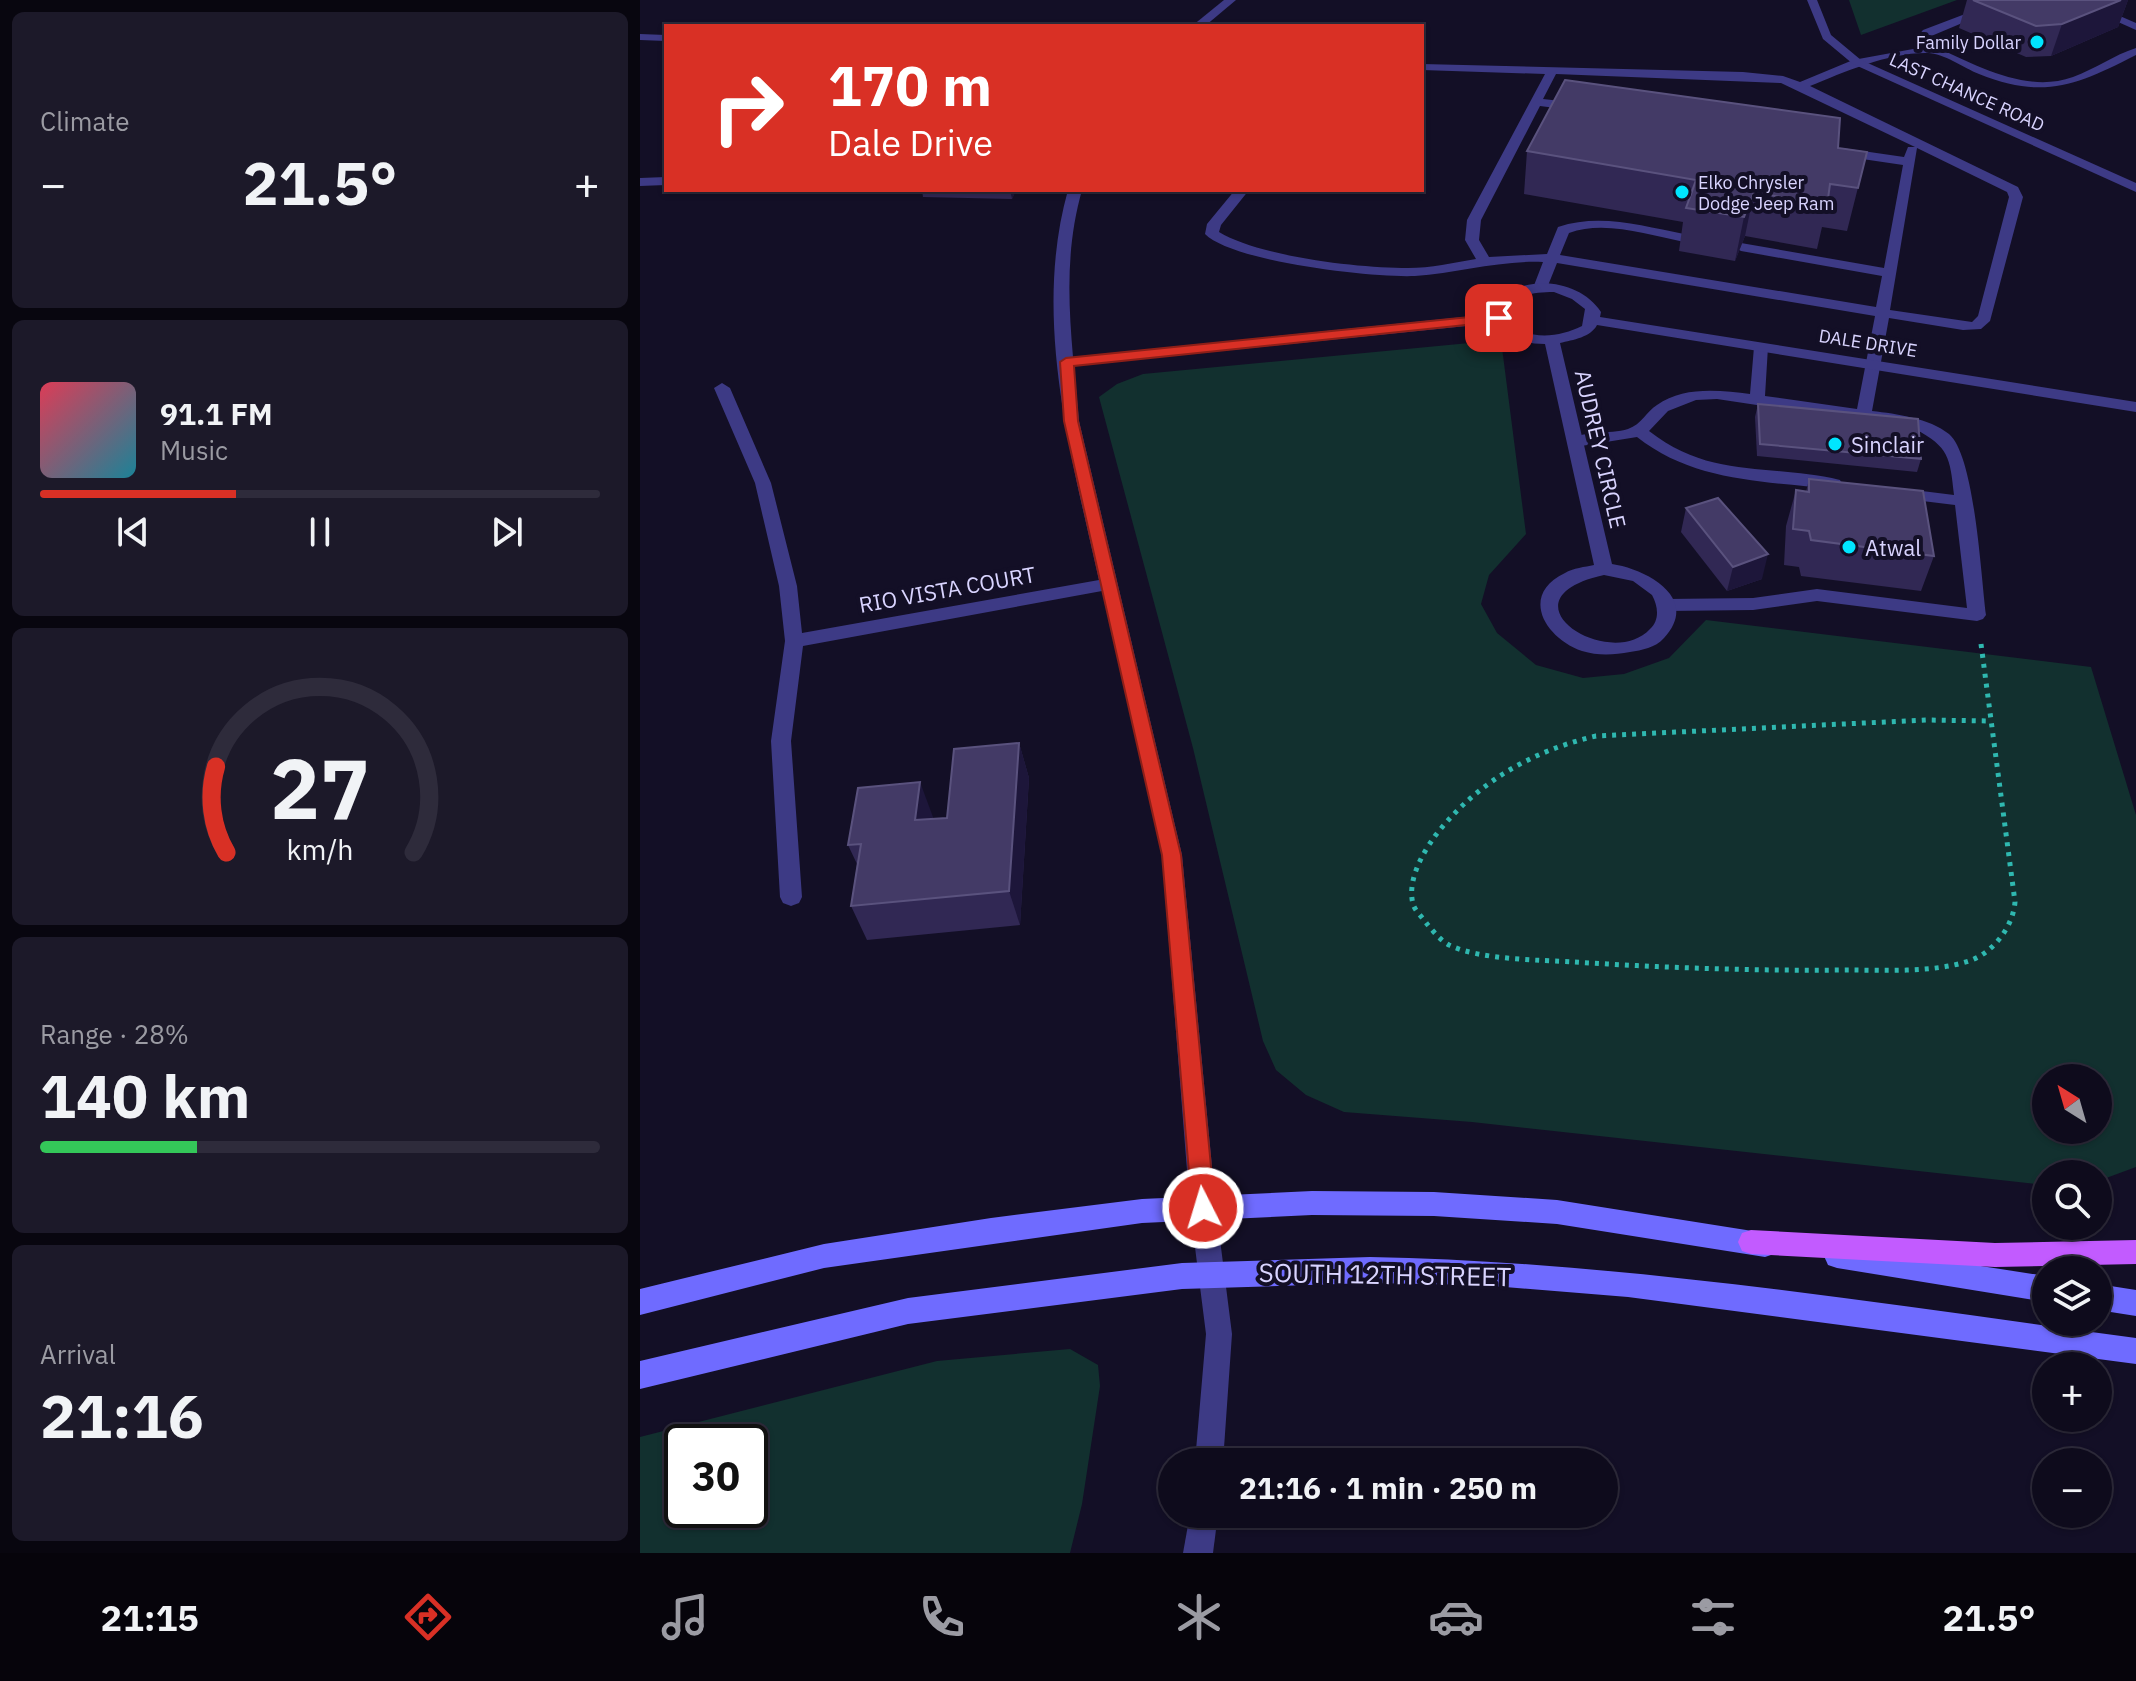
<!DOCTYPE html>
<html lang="en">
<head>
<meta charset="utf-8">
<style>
	:root { --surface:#0e0b1c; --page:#1c1929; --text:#f1f3f6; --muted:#9b9ba3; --line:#2e2b3b; --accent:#d93025 }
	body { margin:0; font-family:"IBM Plex Sans",sans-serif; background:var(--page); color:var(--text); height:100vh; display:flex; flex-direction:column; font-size:30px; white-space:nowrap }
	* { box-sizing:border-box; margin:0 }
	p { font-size:26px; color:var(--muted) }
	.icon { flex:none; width:44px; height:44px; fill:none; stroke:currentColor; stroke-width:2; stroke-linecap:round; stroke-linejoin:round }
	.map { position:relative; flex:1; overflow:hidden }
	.side { display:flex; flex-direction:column; gap:12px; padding:12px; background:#08060f; width:640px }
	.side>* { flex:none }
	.banner { position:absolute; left:24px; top:24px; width:760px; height:168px; border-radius:0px; box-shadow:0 2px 6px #0004,0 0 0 2px var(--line); background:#d93025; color:#fff; overflow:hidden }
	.needle { width:52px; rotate:323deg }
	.fabs { position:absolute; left:1392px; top:1064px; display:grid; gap:16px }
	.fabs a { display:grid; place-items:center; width:80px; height:80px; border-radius:50%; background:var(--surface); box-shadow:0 2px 6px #0004,0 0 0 2px var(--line); font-size:40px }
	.speed { position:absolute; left:24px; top:1424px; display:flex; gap:16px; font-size:40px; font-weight:700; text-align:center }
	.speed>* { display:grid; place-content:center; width:104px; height:104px; border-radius:50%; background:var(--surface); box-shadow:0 2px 6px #0004,0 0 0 2px var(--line); line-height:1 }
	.speed .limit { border:4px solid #111; border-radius:12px; background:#fff; color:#111 }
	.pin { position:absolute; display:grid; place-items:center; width:68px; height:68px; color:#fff; margin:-34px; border-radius:16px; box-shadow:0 4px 12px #0006 }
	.me { position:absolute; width:88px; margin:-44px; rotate:355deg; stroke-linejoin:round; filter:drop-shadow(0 0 6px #0008) }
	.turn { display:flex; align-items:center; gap:28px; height:168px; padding:0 32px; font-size:36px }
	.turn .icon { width:104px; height:104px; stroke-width:2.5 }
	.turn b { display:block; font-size:56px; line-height:68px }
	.big { font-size:60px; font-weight:700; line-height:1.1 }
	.side .widget { flex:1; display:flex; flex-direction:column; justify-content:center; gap:12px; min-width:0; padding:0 28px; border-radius:12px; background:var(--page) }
	.side .dial { align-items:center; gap:0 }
	.dial svg { height:208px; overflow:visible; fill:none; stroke:var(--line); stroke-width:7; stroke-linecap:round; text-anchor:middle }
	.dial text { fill:var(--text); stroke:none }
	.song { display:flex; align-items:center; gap:24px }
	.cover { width:96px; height:96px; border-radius:12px; background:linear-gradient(135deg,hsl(350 70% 55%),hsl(190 70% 35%)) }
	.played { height:8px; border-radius:4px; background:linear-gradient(90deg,var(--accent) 35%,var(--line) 35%) }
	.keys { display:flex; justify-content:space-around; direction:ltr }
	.heat { display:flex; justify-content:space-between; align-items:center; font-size:44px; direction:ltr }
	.charge { height:12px; border-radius:6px; background:linear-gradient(90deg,#34c759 28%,var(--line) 0) }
	.trip { position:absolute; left:518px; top:1448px; width:460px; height:80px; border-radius:40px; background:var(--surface); box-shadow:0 2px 6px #0004,0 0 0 2px var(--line); font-weight:700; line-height:80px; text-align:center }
	.dock { display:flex; height:128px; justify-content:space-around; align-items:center; background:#06040b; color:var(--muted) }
	.dock .icon { width:56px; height:56px }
	.dock .selected { color:var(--accent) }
	.dock b { font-size:36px; color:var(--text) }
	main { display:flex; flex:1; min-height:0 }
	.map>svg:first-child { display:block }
	.green { fill:#12302f; fill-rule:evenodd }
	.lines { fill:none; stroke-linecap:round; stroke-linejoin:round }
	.path { stroke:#2fb8b0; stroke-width:5; stroke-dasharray:4 6; stroke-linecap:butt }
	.lane { fill:#3d3a85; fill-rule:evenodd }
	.street { fill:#3d3a85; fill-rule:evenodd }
	.secondary { fill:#6f6bff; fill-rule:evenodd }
	.primary { fill:#c25bff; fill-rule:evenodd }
	.wall { fill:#312854 }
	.shaded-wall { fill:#1d163a }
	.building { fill:#433a66; stroke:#5a527e; stroke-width:2 }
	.route { fill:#d93025; stroke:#8d1f18; stroke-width:2 }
	.poi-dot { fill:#00e5ff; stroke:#130f26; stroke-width:3 }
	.labels { text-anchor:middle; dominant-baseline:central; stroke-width:8; stroke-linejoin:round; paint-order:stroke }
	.far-poi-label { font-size:18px; fill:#d9d4ff; stroke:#130f26; text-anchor:end }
	.far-street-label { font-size:18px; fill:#d9d4ff; stroke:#130f26 }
	.poi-label { font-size:22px; fill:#d9d4ff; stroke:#130f26; text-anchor:start }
	.street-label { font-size:22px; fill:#d9d4ff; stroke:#130f26 }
	.near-street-label { font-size:26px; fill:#d9d4ff; stroke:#130f26 }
</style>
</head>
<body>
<main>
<section class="side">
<div class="widget"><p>Climate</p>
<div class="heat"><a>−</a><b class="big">21.5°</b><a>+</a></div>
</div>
<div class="widget">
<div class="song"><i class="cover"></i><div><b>91.1 FM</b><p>Music</p></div></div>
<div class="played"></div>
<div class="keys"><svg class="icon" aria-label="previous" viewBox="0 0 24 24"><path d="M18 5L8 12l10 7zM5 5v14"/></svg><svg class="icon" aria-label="pause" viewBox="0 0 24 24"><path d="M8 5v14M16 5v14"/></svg><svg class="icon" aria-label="next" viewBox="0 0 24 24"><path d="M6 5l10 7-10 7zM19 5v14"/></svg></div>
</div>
<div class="widget dial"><svg viewBox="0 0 100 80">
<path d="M14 69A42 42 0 1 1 86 69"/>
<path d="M14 69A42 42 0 0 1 10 36" stroke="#d93025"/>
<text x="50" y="56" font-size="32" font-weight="700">27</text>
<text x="50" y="72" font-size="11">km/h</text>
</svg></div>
<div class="widget"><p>Range · 28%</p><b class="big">140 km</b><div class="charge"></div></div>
<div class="widget"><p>Arrival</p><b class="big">21:16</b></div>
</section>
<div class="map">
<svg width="1496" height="1553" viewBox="0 0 1496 1553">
	<rect width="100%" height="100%" fill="#130f26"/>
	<g class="green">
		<polygon points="1209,0 1317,0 1221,35"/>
		<path d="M 861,340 L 886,534 L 849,575 L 841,604 L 857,633 L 896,665 L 943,678 L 984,674 L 1029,658 L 1066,620 L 1451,667 L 1496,815 L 1496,1167 L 1458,1181 L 1458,1174 L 1406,1174 L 1406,1185 L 832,1122 L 704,1112 L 666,1095 L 636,1070 L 623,1041 L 553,748 L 459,397 L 477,384 L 503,374 ZM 1406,1078 L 1458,1078 L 1458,1130 L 1406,1130 Z"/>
		<path d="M 430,1349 L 458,1365 L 460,1386 L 442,1504 L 430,1553 L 0,1553 L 0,1437 L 297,1361 ZM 42,1442 L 110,1442 L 110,1510 L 42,1510 Z"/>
	</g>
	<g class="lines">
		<path class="path" d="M 1341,644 L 1375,902 C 1373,927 1353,953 1329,961 C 1292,973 1246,970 1208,970 C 1117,971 1026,968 935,962 C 900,960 840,960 809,945 C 800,940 793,931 787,924 C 783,918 775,911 773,904 C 767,881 782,854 795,836 C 836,783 891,751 956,736 L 1286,720 L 1351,721"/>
		<g class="lane">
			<path d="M 1362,0 L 1377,0 L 1289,37 L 1295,47 C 1337,65 1386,94 1433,77 C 1455,69 1474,55 1496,48 L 1496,55 C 1437,85 1404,100 1339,74 C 1324,68 1303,53 1288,53 C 1250,52 1204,72 1170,86 L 1378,187 L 1383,197 L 1350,321 L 1341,329 L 1323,330 L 1249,318 L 1232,411 C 1257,414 1289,418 1309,434 C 1335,456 1341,578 1346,615 L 1343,619 L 1337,621 L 1177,601 L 1113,610 L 1026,611 L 1017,605 L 1026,599 L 1113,598 L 1177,589 L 1327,608 L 1315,505 L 1258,498 L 1250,493 L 1258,488 L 1314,495 C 1310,457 1309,447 1275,429 L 1077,399 L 1056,400 L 1028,411 L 1009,431 C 1072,480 1129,463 1200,480 L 1202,484 L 1200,488 L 1194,489 C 1124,481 1054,482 997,437 L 935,447 L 927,442 C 941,429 970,435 988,429 C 1002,424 1006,412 1017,405 C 1043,386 1080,390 1110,394 L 1114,347 L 1121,343 L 1128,347 L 1125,396 L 1217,409 L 1235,316 L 917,263 L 907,288 L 900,292 L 893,288 L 903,262 C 860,260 818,273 775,276 C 733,278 593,262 565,234 L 567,224 L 595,190 L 609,190 L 581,225 L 579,232 C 621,257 718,268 768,268 C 791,268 813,263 836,259 L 825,240 L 827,220 L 905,74 L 782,70 L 782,64 L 1103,72 L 1143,76 L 1160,82 L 1213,60 L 1284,47 L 1277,37 L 1283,30 ZM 916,74 L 1141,83 L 1275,147 L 1268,147 L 1264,157 L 1202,148 L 1196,152 L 1202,156 L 1263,165 L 1244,268 L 1101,243 L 1094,247 L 1101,251 L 1242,276 L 1236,307 L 920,255 L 929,233 C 965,220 1008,235 1044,242 L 1051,238 L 1044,234 C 1002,226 960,213 918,227 L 907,254 L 849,257 L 839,240 L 841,220 L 900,106 L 939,111 L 945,107 L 939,103 L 903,99 ZM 1277,148 L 1367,192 L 1369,197 L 1338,316 L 1332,322 L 1250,310 Z"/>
			<polygon points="1429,0 1443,0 1496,23 1496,30"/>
		</g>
		<g class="street">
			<polygon points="584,0 596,0 565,26 552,26"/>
			<polygon points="1167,0 1177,0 1191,35 1221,60 1496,183 1496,192 1213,64 1183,39"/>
			<polygon points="0,34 26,35 26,41 0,40"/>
			<polygon points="26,177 26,185 0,186 0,178"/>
			<path d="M 428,190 L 442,190 C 426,247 428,299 433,357 L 853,314 L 854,306 C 879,272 939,278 961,312 L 960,317 L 1496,402 L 1496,412 L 957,325 C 951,337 933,340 920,343 L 972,564 C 1006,569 1061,598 1024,638 C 1015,648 1002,650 990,652 C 974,655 958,656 942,651 C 905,638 879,595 925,573 C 933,568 945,567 954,565 L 905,344 C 885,344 869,339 856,323 L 434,366 L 439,421 L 542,855 L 576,1208 L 592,1334 L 583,1462 L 555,1462 L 566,1334 L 550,1208 L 522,855 L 462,591 L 163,646 L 151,741 L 162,897 L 159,903 L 151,906 L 143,903 L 140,897 L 131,741 L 145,641 L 139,586 L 115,483 L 74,388 L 82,383 L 90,388 L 131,483 L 157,586 L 162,633 L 459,580 C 431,454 392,318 428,190 ZM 914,292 L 932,299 L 945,309 L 942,326 C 916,339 876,343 866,309 C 879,294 895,292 914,292 ZM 964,575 L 993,581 L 1012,595 C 1018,606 1020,620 1010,629 C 969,673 855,599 964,575 Z"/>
			<polygon points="550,1514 578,1514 573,1553 543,1553"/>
		</g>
		<g class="secondary">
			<polygon points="672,1191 794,1192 917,1200 1125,1233 1134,1236 1138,1245 1134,1254 1125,1257 917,1224 794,1216 672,1215 502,1223 184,1268 0,1315 0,1289 184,1244 351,1218 502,1199"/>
			<polygon points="1197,1244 1406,1276 1406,1302 1197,1268 1188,1265 1184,1256 1188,1247"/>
			<path d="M 730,1257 C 987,1262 1241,1304 1496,1338 L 1496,1364 L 988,1297 L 841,1285 L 730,1283 L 542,1289 L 268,1324 L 0,1389 L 0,1361 L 268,1298 L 542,1263 Z"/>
			<polygon points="1458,1284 1496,1290 1496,1316 1458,1310"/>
		</g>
		<polygon class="primary" points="1111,1230 1355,1243 1496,1240 1496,1264 1355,1267 1111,1254 1102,1251 1098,1242 1102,1233"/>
	</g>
	<g class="wall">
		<polygon points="1327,0 1488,0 1478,27 1411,56 1386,57 1319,28"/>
		<polygon points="887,151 1227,152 1207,231 1182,227 1177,249 1105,236 1095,261 1039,251 1043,222 884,194"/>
		<polygon points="282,190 376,190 372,199 283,197"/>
		<polygon points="1118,404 1281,459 1277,472 1117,456 1115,417"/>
		<polygon points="1169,479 1294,556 1281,591 1161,576 1159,567 1144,565 1146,526 1156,490 1166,492"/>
		<polygon points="1046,508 1122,579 1087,591 1041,532"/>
		<polygon points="379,743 389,778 380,925 227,940 211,906 217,864 208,845 293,817 292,819 307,818"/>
	</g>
	<g class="shaded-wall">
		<polygon points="1481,0 1488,0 1478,27 1411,56 1422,24"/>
		<polygon points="370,190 376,190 372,199"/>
		<polygon points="1114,192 1105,236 1095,261 1104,217"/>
		<polygon points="1128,554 1122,579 1087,591 1093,567"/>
		<polygon points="379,743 389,778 380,925 369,891"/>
		<polygon points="280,782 293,817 288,855 275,820"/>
	</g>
	<g class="building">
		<polygon points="1333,0 1481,0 1422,24 1396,26"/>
		<polygon points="925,80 1200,118 1198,148 1227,152 1218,188 1190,184 1187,206 1114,192 1104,217 1046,208 1056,180 887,151"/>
		<polygon points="1118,404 1278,419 1281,459 1120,444"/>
		<polygon points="1169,479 1283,491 1294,556 1171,540 1169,531 1153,529 1156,490 1169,492"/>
		<polygon points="1078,498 1128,554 1093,567 1046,508"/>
		<polygon points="379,743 369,891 211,906 221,844 208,845 218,788 280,782 275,820 307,818 314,749"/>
	</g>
	<polygon class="route" points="859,314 866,318 864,321 434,366 438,421 541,855 575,1208 571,1215 563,1218 555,1215 552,1208 522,855 424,421 420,362 426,358"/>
	<g class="poi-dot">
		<circle cx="1397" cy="42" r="8"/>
		<circle cx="1042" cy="192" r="8"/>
		<circle cx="1195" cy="444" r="8"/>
		<circle cx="1209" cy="547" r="8"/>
	</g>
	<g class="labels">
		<g class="far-poi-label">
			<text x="1381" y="42">Family Dollar</text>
			<text x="1058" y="182" text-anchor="start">Elko Chrysler<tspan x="1058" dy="21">Dodge Jeep Ram</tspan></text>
		</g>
		<g class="far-street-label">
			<text transform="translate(1327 92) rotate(24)">LAST CHANCE ROAD</text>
			<text transform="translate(1228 343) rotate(9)">DALE DRIVE</text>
		</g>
		<g class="poi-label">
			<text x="1211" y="444">Sinclair</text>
			<text x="1225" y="547">Atwal</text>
		</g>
		<g class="street-label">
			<text transform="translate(961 449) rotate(77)">AUDREY CIRCLE</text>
			<text transform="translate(307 589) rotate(-10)">RIO VISTA COURT</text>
		</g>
		<g class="near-street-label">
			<text transform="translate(745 1274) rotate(1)">SOUTH 12TH STREET</text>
		</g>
	</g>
</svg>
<div class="fabs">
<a><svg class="needle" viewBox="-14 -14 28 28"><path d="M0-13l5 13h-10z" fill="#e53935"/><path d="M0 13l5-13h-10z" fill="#9b9ba3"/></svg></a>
<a><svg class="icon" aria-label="search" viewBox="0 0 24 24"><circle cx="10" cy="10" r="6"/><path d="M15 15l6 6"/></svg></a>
<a><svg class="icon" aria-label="layers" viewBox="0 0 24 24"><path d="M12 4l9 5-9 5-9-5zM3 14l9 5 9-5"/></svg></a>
<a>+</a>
<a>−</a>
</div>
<div class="speed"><div class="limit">30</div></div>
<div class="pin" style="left:859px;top:318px;background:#d93025"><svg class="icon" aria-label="arrive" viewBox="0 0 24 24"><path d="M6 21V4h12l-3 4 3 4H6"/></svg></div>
<svg class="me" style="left:563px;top:1208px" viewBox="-20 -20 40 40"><circle r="17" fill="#d93025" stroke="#fff" stroke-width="3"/><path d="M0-11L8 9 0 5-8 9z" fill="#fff"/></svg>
<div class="trip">21:16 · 1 min · 250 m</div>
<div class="banner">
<div class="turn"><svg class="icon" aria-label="right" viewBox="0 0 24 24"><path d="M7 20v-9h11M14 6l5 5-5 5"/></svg><div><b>170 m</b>Dale Drive</div></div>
</div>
</div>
</main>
<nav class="dock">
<b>21:15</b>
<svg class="icon selected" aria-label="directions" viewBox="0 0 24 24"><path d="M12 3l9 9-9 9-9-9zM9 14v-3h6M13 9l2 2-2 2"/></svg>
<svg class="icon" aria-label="music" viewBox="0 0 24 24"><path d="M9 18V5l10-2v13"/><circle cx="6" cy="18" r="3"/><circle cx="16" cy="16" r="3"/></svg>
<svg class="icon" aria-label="phone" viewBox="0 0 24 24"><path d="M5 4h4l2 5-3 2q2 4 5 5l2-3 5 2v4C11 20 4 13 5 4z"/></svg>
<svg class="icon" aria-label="climate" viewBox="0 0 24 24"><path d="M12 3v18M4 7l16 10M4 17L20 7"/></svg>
<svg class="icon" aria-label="car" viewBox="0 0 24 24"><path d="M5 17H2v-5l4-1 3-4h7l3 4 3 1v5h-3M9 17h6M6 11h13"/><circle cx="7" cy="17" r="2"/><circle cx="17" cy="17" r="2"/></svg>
<svg class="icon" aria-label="filters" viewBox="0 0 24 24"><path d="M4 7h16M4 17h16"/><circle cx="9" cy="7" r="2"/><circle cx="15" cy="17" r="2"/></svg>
<b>21.5°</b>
</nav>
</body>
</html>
